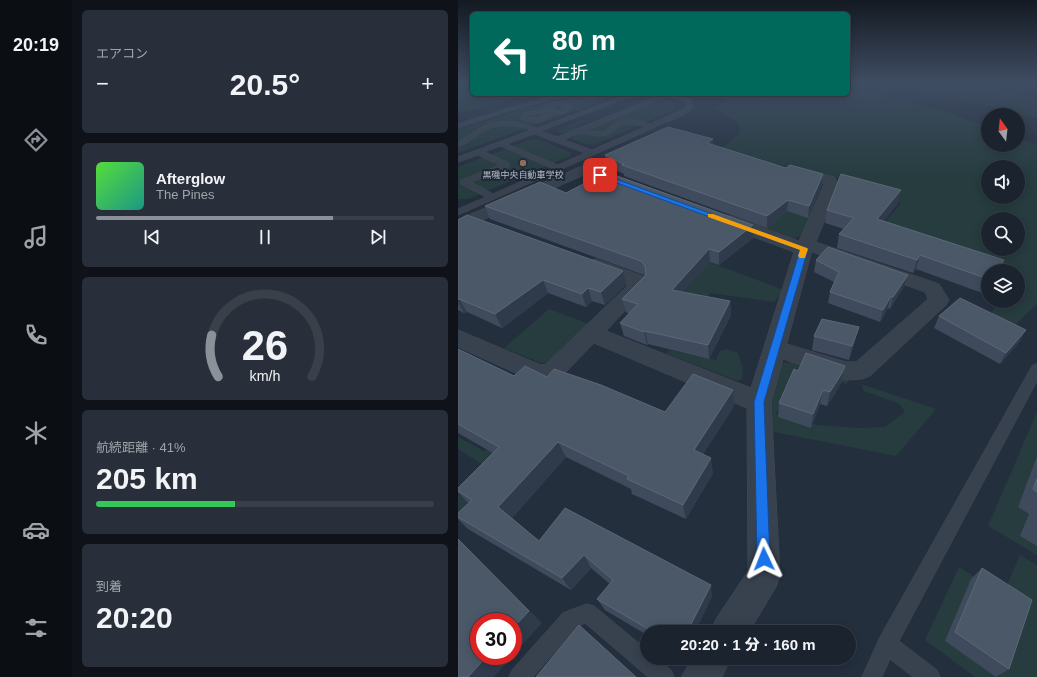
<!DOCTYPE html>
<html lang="ja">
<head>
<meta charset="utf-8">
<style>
	:root { --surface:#1b232e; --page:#282f3a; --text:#f1f3f6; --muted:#a0a4aa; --line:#39404a; --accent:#8c9099 }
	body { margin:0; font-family:Helvetica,"Noto Sans JP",sans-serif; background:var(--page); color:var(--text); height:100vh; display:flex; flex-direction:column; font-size:15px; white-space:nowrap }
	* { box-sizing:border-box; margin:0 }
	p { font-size:13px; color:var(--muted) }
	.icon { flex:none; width:22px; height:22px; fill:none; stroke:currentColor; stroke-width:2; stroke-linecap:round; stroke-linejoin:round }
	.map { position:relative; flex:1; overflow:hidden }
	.side { display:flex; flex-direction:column; gap:10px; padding:10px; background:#0f1319; width:386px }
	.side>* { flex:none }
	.top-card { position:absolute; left:12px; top:12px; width:380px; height:84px; border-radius:6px; box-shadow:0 2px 10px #0003,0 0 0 1px var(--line); background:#00695c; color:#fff; overflow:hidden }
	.needle { width:26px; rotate:345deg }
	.tools { position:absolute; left:523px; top:108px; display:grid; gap:8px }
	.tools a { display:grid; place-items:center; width:44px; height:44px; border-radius:50%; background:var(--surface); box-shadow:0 2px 10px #0003,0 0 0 1px var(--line); font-size:20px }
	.speed { position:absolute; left:12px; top:613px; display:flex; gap:8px; font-size:20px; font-weight:700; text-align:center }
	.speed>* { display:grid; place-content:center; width:52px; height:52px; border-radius:50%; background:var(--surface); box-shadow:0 2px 10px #0003,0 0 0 1px var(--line); line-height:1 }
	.speed .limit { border:6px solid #d22; background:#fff; color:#111 }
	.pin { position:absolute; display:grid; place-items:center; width:34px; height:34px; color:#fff; margin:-17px; border-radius:8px; box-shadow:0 2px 6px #0006 }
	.me { position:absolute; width:44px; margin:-22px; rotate:358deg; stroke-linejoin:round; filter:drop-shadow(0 0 3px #0008) }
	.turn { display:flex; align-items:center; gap:14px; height:84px; padding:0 16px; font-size:18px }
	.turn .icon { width:52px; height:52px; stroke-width:2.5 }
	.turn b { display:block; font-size:28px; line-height:34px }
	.big { font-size:30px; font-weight:800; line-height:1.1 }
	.side .tile { flex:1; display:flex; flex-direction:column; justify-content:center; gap:6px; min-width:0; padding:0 14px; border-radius:6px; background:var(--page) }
	.side .dial { align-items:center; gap:0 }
	.dial svg { height:104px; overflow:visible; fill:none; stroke:var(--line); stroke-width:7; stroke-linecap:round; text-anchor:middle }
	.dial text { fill:var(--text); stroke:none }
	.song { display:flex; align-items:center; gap:12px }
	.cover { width:48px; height:48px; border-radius:6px; background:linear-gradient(135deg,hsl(110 70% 55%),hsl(170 70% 35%)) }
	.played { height:4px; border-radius:2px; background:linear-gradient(90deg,var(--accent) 70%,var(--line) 70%) }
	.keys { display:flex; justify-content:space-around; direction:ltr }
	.heat { display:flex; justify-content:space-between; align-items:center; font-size:22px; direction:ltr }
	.charge { height:6px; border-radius:3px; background:linear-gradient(90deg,#34c759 41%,var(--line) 0) }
	.trip { position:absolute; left:182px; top:625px; width:216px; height:40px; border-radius:20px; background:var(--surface); box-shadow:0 2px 10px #0003,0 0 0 1px var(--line); font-weight:800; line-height:40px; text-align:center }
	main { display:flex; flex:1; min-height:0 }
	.menu { display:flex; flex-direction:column; width:72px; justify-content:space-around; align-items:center; background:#0b0e12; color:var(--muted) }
	.menu .icon { width:28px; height:28px }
	.menu .on { color:var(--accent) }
	.menu b { font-size:18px; color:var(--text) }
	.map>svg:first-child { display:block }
	.green { fill:#263c3f; fill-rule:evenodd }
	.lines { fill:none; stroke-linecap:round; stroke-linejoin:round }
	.service-casing { stroke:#414a57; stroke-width:1 }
	.minor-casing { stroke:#414a57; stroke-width:1 }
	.service { fill:#38414e; fill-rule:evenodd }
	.minor { fill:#38414e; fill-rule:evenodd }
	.wall { fill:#3f4b5c }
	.shaded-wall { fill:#2f3b4b }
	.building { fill:#4b5868; stroke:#5c6777 }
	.route { fill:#1a73e8; stroke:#114b97 }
	.slow { fill:#f59e0b }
	.education-dot { fill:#8d6e63; stroke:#1d2633; stroke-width:1.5 }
	.labels { text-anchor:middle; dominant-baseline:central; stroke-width:4; stroke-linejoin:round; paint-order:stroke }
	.far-poi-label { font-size:9px; fill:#b4bcc9; stroke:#1d2633 }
</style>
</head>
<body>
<main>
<nav class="menu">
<b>20:19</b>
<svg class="icon on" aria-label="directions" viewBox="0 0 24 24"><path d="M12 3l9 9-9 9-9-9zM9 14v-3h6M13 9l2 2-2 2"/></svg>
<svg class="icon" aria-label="music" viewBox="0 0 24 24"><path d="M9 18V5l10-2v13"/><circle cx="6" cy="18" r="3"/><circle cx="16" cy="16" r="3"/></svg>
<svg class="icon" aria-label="phone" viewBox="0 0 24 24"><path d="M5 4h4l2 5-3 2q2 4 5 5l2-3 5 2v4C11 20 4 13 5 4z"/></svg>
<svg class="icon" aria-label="climate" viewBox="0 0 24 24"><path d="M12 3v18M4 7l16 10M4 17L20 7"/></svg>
<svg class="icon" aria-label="car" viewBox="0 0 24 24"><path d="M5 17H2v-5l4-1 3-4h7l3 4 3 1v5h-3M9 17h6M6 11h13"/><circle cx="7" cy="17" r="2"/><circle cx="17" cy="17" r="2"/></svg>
<svg class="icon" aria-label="filters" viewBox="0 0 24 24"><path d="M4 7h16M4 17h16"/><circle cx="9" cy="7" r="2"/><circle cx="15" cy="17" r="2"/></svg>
</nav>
<section class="side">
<div class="tile"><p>エアコン</p>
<div class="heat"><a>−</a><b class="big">20.5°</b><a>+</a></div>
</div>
<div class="tile">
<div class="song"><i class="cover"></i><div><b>Afterglow</b><p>The Pines</p></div></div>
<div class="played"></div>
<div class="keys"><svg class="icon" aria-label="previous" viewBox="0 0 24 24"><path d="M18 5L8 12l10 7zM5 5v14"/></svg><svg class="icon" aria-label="pause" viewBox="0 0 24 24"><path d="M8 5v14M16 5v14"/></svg><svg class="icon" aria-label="next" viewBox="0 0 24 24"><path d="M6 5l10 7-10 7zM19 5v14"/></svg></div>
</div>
<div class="tile dial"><svg viewBox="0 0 100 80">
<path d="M14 69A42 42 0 1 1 86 69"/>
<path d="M14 69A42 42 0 0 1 9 37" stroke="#8c9099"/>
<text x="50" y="56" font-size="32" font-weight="700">26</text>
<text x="50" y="72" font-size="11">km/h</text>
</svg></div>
<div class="tile"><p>航続距離 · 41%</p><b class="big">205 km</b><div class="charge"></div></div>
<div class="tile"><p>到着</p><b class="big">20:20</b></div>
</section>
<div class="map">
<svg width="579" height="677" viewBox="0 0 579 677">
	<rect width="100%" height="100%" fill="#242f3e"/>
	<g class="green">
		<polygon points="0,83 14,83 14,94 76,94 0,113"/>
		<polygon points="435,83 559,83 545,90 579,99 579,118"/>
		<path d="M 390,86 L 489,112 L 530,127 L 530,145 L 560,145 L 560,138 L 579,145 L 579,304 L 557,325 L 533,314 L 538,305 L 536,301 L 560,301 L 560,271 L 539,271 L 422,228 L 443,203 L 385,186 L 380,179 L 318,164 L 303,165 L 260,150 L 270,143 L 282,133 L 280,123 L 256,108 L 271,100 L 252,94 L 390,94 ZM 530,167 L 560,167 L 560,197 L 530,197 ZM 530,219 L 560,219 L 560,249 L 530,249 Z"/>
		<polygon points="124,94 163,94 0,153 0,130 61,110"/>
		<polygon points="211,99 218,104 216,110 138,144 131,145 114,139 115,136 205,100"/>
		<path d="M 125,120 L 130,121 L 117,126 L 121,128 C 114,132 107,135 99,132 L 100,129 Z"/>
		<polygon points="80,139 113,153 112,156 10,199 0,199 0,167 71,140"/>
		<polygon points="309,200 353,212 344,236 335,238 282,219"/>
		<polygon points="243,259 326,290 316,302 252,293 247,300 225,297"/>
		<polygon points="91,309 131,324 92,362 83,363 46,348"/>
		<polygon points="268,349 280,353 285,368 284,379 280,381 209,354 211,350 258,360 262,351"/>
		<polygon points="332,362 390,380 389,384 342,370 318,414 359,425 402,428 427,427 447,412 442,404 406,391 403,384 478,409 438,456 316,432 310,414 319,368 324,363"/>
		<polygon points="579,412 579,456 560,507 579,518 579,555 530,526"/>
		<polygon points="57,424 45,464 0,513 0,488 25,465 0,449 0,437 26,451"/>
		<polygon points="562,555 579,565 579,677 517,677 467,640 501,567 545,595"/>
	</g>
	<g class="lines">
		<g class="service-casing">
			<g id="service">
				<path d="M 104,94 L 114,94 L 111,96 C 129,102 129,94 143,94 L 138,98 L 128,102 L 119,102 L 104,97 L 51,111 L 0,128 L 0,124 L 47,109 Z"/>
				<path d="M 171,94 L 179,94 L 83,131 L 99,137 L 206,94 L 216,94 L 234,100 L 236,105 C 232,117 206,121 196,128 L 0,215 L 0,209 L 28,197 L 3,184 L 3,180 L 42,165 L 20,155 L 0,162 L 0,157 L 73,130 C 57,124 39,123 24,132 C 17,137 11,142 3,146 L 0,146 L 0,142 L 19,130 L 33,123 L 43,122 L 57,122 L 79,128 ZM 211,96 L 229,102 L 229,107 L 193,124 C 182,121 165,116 155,124 C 151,127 149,130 145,132 L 128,131 ZM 167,124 L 176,124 L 187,127 L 134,150 L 106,140 C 110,138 115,135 120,134 C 129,132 138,138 148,135 C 156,133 159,126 167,124 ZM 77,134 L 127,153 L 100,165 L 49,144 ZM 43,146 L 93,168 L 35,194 L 13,182 L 51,167 L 51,163 L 27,152 Z"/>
				<path d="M 101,101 L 113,103 L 116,107 L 107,113 L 95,114 C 89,123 71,125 62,118 L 66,113 L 85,109 L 88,105 ZM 101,105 L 110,107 L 101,110 L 92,108 ZM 80,113 L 88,114 L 79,118 L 69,117 L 70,115 Z"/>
				<polygon points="579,364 579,381 441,641 479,670 482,677 455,677 432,659 424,677 404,677 422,637 574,366"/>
				<polygon points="129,604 136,606 189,650 189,658 199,658 213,670 216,677 190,677 127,623 119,627 75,677 51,677 54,670 105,613"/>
			</g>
		</g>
		<g class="minor-casing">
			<g id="minor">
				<polygon points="141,159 146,160 148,163 146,166 140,169 175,182 177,185 175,188 170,189 165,188 128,174 0,231 0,220"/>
				<path d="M 336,167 L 376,177 L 381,184 L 358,242 L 481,284 L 491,300 L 488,305 L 412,376 L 404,379 L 388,380 L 325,359 L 313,402 L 322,575 L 318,587 L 291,632 L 253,632 L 258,619 L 290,571 L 289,408 L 136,343 L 104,376 L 82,384 L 0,347 L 0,330 L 83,365 L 88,364 L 169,286 L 169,283 L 131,269 L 129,265 L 131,261 L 138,259 L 185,276 L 188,280 L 189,287 L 148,331 L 293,388 L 336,252 L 261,224 L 259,220 L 261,216 L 267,215 L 273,216 L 341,241 L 366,184 L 331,174 L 329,171 L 331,168 ZM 354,252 L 467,292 L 470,299 L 398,362 L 388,362 L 329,344 Z"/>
				<polygon points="234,658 273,658 264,677 224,677"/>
			</g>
		</g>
		<use href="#service" class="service"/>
		<use href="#minor" class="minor"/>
	</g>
	<g class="wall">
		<polygon points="255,145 328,168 365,174 364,185 350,218 329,211 309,228 166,176 166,174 149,166 147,155"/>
		<polygon points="108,193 295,238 261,265 252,262 225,292 272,301 273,315 251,359 190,344 189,345 166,336 162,323 171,314 168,312 164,299 186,276 186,275 32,219 27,206"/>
		<polygon points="440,203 426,221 546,260 541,271 530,271 530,290 527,294 458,269 455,273 379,248 381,234 386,229 367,223 369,210"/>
		<polygon points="0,220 168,284 147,305 134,301 128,307 90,293 44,328 9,312 6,313 0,310"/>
		<polygon points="358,260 446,286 432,309 430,308 422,322 370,303 372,292 376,282 356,272"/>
		<polygon points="481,316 562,341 542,364 476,328"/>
		<polygon points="401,327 397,341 391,360 354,350 356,336"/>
		<polygon points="0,349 56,376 89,377 207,412 275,390 276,406 245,454 255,473 228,519 174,494 173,489 108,457 54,518 81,541 254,596 237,632 189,632 189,635 147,610 139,599 152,584 133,568 113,590 10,529 0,519 0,513 10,503 0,492 0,488 35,453 0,433"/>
		<polygon points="340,371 384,380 381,387 369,406 362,404 353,428 320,417 321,403"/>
		<polygon points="579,456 579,546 562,536 571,514 560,507"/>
		<polygon points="524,568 551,669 538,677 487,641 513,579"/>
	</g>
	<g class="shaded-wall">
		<polygon points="255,139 256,149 249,143"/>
		<polygon points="365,174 364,185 350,218 351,206"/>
		<polygon points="443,190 440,203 417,232 419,219"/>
		<polygon points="330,200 329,211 309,228 309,216"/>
		<polygon points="295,225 295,238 261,265 261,252"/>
		<polygon points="251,249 252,262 216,303 214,290"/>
		<polygon points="462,255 458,269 455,273 459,260"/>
		<polygon points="165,271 168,284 147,305 143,292"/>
		<polygon points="450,275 446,286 432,309 435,297"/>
		<polygon points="85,280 90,293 44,328 37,314"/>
		<polygon points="130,288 134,301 128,307 124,294"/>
		<polygon points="433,296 430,308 422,322 425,310"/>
		<polygon points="1,299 9,312 6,313 0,302 0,300"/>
		<polygon points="272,301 273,315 251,359 250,345"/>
		<polygon points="401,327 397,341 391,360 394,346"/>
		<polygon points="568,330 562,341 542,364 548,353"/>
		<polygon points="187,331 190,344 189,345 186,332"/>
		<polygon points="387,366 384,380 381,387 369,406 372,392"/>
		<polygon points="275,390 276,406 238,465 236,450"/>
		<polygon points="365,390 362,404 353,428 355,414"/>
		<polygon points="100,442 108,457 51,521 40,507"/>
		<polygon points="253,458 255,473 228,519 225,505"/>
		<polygon points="0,539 84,623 55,655 55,628"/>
		<polygon points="126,555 133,568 113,590 104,578"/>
		<polygon points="253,585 254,596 237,632 229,632"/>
		<polygon points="29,656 55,656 36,677 10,677"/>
	</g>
	<g class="building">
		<polygon points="210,127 255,139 249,143 328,168 332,165 365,174 351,206 330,200 309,216 164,165 166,164 147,155"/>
		<polygon points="148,172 295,225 261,252 251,249 214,290 272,301 250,345 187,331 186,332 162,323 180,304 164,299 188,275 187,266 183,261 27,206 82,182 108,193"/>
		<polygon points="383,174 443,190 419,219 546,260 539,271 530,271 530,279 462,255 459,260 381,234 396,218 369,210"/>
		<polygon points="9,215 165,271 143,292 130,288 124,294 85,280 37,314 1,299 0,300 0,220"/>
		<polygon points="370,247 450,275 435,297 433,296 425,310 372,292 381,272 358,260"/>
		<polygon points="502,298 568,330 548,353 481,316"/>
		<polygon points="364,319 401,327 394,346 356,336"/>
		<polygon points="0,349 56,376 67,366 89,377 96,369 143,385 207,412 235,374 275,390 236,450 253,458 225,505 169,479 171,476 100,442 40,507 81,541 107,508 253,585 229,632 195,632 139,599 155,580 126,555 104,578 0,517 0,513 14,500 0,491 0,488 41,447 0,424"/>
		<polygon points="348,353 387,366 384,373 372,392 365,390 355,414 321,403 336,369 340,371"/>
		<polygon points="579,479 579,492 575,489"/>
		<polygon points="0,539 71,611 55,628 55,622 21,622 21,656 29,656 10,677 0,677"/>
		<polygon points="524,568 574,600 551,669 497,632"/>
		<polygon points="121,625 178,677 78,677"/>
	</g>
	<linearGradient id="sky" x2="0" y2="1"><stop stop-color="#141a22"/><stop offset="0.47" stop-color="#3f4d63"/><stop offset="1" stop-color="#3f4d63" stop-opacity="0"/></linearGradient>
	<rect width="579" height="177" fill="url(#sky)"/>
	<polygon class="route" points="140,174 144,174 350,249 306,402 312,559 310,564 306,566 301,564 299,559 296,402 342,250 140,176"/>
	<polygon class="slow" points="250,214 255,214 349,248 350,249 347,258 342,258 340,256 342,250 250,217"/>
	<circle class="education-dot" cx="65" cy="163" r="4"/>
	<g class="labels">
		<g class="far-poi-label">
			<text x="65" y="175">黒磯中央自動車学校</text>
		</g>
	</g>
</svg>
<div class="tools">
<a><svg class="needle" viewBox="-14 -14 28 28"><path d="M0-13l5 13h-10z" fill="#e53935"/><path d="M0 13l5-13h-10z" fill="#a0a4aa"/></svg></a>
<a><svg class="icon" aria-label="sound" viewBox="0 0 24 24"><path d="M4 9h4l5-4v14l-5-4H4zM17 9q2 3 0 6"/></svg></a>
<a><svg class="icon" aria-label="search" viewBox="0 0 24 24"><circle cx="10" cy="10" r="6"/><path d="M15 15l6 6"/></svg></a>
<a><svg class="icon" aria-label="layers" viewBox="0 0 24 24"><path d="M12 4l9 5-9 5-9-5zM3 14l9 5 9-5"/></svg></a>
</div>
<div class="speed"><div class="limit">30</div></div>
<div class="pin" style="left:142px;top:175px;background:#d93025"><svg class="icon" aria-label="arrive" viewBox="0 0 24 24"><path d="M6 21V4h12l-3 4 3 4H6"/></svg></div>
<svg class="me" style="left:306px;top:559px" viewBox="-20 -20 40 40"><path d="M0-17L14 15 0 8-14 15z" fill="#1a73e8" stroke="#fff" stroke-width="4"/></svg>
<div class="trip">20:20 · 1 分 · 160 m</div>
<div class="top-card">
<div class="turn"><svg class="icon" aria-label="left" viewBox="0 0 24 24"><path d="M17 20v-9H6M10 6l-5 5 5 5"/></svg><div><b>80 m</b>左折</div></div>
</div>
</div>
</main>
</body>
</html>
